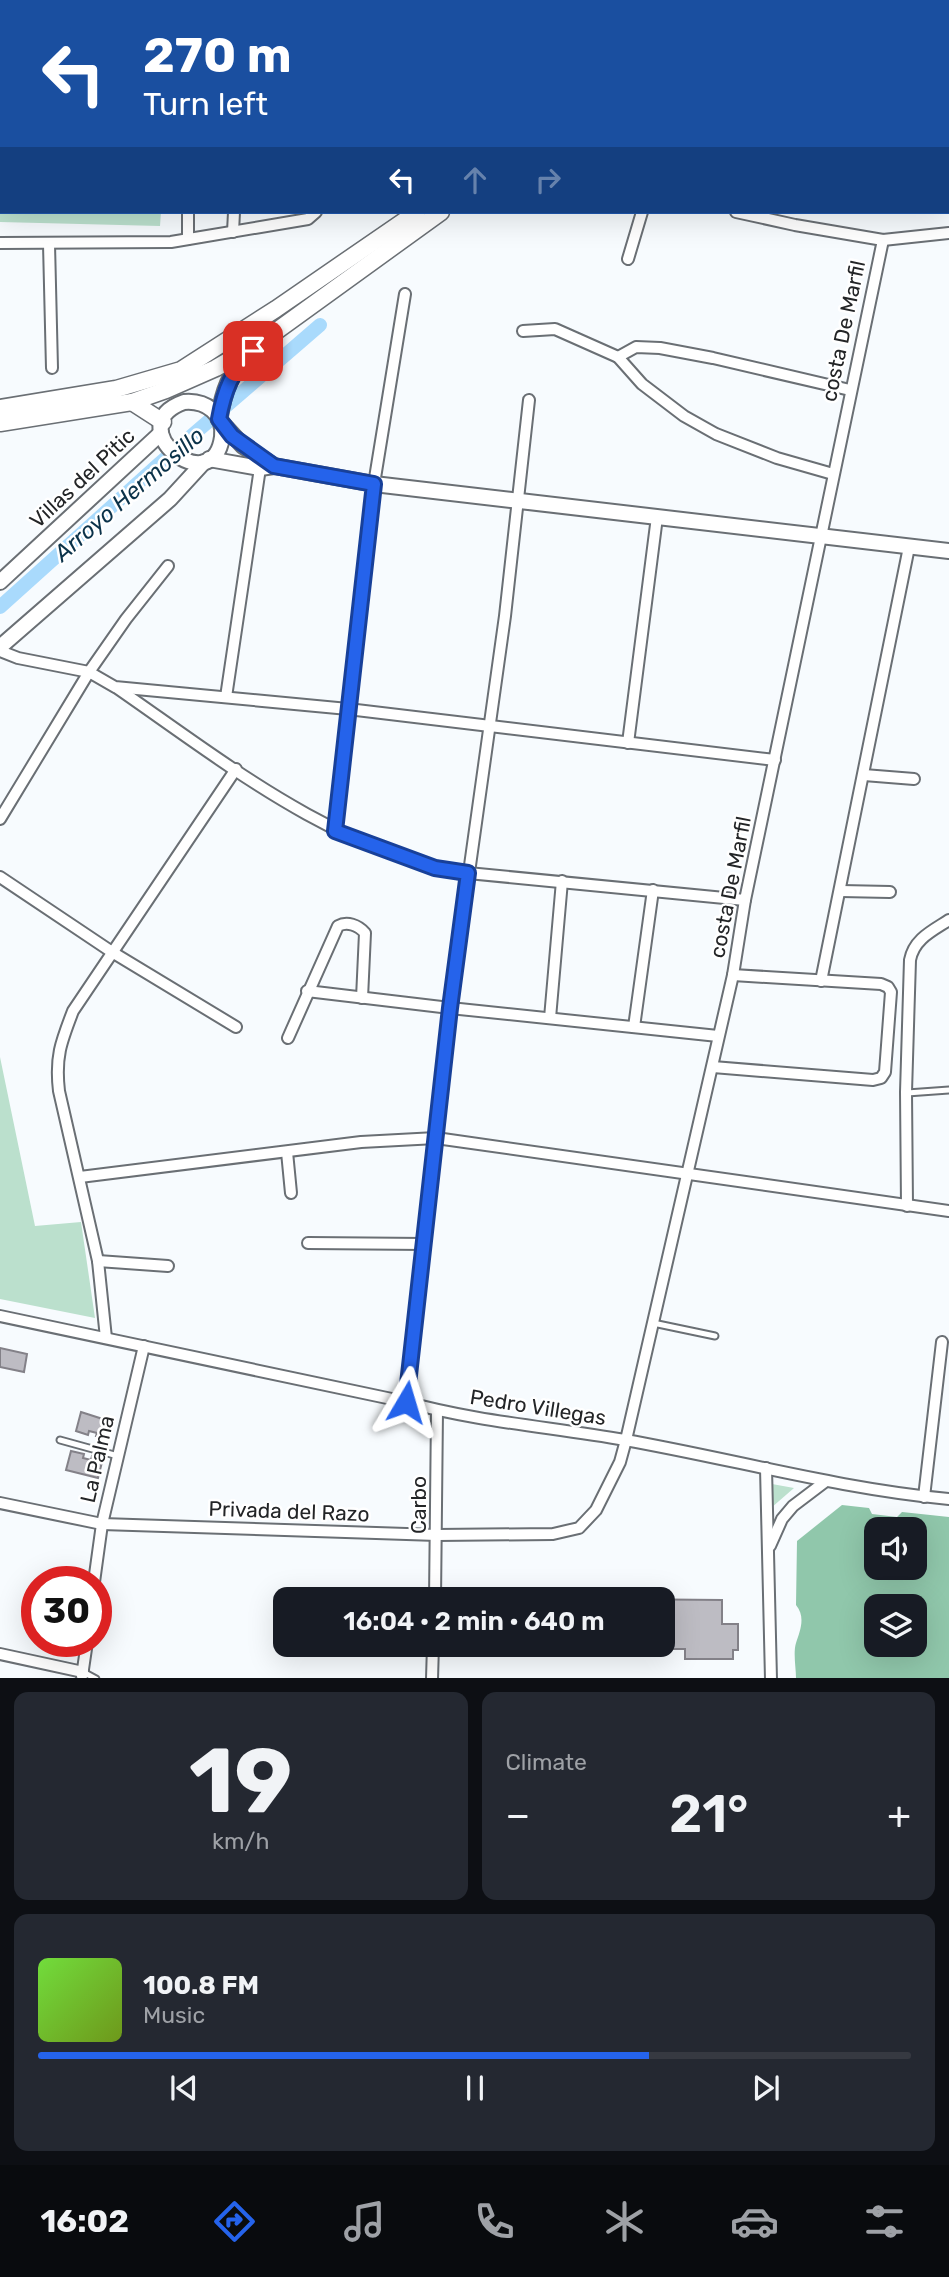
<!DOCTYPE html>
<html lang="en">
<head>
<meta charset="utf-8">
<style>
	:root { --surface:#171b24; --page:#242831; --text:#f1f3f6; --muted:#9ea1a6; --line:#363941; --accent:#2563eb }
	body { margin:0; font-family:Rubik,sans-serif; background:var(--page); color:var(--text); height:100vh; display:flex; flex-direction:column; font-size:26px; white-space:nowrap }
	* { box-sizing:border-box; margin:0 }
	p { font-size:23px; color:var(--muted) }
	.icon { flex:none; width:38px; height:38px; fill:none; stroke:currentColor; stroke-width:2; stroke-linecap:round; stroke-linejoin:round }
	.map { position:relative; height:1678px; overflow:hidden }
	.drawer { display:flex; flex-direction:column; gap:14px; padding:14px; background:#0d0f14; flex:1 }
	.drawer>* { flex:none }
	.hud { position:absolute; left:0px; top:0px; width:950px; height:214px; box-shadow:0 7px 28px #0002; background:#1a4fa0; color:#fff; overflow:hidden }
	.fabs { position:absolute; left:864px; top:1517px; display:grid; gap:14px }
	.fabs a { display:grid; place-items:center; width:63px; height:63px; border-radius:14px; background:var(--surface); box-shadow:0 7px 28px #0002; font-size:35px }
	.speed { position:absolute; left:21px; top:1566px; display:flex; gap:14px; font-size:35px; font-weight:700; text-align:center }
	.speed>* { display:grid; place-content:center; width:91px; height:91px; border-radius:50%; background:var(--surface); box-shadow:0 7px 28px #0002; line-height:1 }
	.speed .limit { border:10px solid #d22; background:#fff; color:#111 }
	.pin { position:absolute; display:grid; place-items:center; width:60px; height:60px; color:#fff; margin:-30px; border-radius:14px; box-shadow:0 4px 10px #0006 }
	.me { position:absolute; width:77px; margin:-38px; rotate:7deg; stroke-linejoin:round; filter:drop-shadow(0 0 5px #0008) }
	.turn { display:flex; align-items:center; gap:24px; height:147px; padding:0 28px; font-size:32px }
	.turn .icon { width:91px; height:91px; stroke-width:2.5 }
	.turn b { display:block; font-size:49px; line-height:60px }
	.lanes { display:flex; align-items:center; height:66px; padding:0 28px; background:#0003; justify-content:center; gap:35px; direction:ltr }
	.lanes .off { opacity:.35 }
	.big { font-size:52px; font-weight:600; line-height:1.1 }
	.drawer .widget { flex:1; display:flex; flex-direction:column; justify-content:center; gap:10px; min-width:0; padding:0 24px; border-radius:14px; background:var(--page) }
	.drawer .dial { align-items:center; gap:0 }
	.dial b { font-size:91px; line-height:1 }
	.song { display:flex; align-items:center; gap:21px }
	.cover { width:84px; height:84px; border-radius:10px; background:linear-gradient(135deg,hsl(100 70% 55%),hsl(80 70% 35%)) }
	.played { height:7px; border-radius:4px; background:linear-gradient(90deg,var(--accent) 70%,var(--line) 70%) }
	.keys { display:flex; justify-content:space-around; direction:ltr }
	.heat { display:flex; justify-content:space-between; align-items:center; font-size:38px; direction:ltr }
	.drawer .tiles { flex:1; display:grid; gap:14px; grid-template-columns:1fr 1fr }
	.widget:last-child { grid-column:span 2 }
	.trip { position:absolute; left:273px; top:1587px; width:402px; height:70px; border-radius:14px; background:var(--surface); box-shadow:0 7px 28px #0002; font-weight:600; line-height:70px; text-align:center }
	.tabs { display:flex; height:112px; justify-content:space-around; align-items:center; background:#090b0e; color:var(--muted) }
	.tabs .icon { width:49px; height:49px }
	.tabs .current { color:var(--accent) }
	.tabs b { font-size:32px; color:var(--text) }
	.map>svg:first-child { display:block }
	.green { fill:#bbe0cd }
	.forest { fill:#90c7ab; fill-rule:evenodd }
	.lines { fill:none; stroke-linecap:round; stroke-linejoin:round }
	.canal { stroke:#a9dafc; stroke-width:14 }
	.building { fill:#bdbcc3; stroke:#838188; stroke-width:2 }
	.service-casing { stroke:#6a6f74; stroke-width:9 }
	.minor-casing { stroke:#6a6f74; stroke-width:14 }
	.tertiary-casing { stroke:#6a6f74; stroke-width:18 }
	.secondary-casing { stroke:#6a6f74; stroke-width:19 }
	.service { stroke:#fff; stroke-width:5 }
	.minor { stroke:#fff; stroke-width:10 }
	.tertiary { stroke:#fff; stroke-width:14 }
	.secondary { stroke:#fff; stroke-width:16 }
	.route-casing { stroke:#184099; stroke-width:18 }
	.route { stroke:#2563eb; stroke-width:12 }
	.labels { text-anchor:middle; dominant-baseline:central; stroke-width:5; stroke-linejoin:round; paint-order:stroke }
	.street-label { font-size:21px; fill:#232527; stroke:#fff }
	.water-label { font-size:23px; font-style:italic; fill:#0a3249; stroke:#fff }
</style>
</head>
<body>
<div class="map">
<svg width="949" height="1679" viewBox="0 0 949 1679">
	<rect width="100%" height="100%" fill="#f7fbfe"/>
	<g class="green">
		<polygon points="0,101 2,212 161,212 160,226 0,222"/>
		<polygon points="0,1057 35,1226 81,1222 95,1318 0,1299"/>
		<polygon points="772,1484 794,1488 771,1508"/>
	</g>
	<path class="forest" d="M 842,1505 L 869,1508 L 872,1514 L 897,1517 L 902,1512 L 949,1517 L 949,1678 L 796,1678 C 796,1668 793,1653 796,1643 C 800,1631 806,1617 796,1605 L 797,1541 ZM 877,1530 L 915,1530 L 915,1568 L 877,1568 ZM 877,1606 L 915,1606 L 915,1645 L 877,1645 Z"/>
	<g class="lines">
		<polyline class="canal" points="0,607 159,464 320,325"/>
	</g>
	<g class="building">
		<polygon points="0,1348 27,1354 24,1372 0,1367"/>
		<polygon points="81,1412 112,1422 106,1439 96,1436 97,1433 89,1431 88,1435 76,1431"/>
		<polygon points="71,1451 84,1454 83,1458 91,1460 92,1456 103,1458 98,1478 66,1470"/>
		<polygon points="611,1599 722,1600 722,1624 738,1624 738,1650 733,1650 733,1659 685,1659 685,1649 610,1649 610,1645 663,1645 663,1600"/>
	</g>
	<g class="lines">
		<g class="service-casing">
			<g id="service">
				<polyline points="532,2 532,0"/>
				<polyline points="586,2 589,0"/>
				<polyline points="647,2 650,0"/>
				<polyline points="907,1093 949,1090"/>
				<polyline points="653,1323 715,1336"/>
				<polyline points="60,1440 118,1456"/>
				<polyline points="83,1672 96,1679"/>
			</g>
		</g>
		<g class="minor-casing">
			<g id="minor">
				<polyline points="839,0 839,2"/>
				<polyline points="328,1 338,2"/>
				<polyline points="507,2 507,0"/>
				<polyline points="0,76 2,75"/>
				<polyline points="188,212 188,239"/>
				<polyline points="736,212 795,225 883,240 949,233"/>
				<polyline points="233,232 234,212"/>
				<polyline points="0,243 171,242 308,219 316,212"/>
				<polyline points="49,244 52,368"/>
				<polyline points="628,259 642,212"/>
				<polyline points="523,331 555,329 618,357 642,384 684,416 716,434 777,458 833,474"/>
				<polyline points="618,357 636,347 660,348 713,358 850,390"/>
				<polyline points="0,651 18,658 89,672 115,687 348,709 775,760"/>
				<path d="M 117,688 C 224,762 337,853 468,873 L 745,900"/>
				<polyline points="226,697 260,468"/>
				<polyline points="628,743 657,517"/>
				<polyline points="864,775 914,779"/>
				<polyline points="0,819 89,672 126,619 168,566"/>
				<polyline points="335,831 374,484 405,294"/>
				<polyline points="0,877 112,952 236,1027"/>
				<polyline points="841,891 890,892"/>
				<polyline points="821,981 909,547"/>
				<polyline points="307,991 450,1008 718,1036"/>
				<polyline points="550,1018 562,881"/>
				<polyline points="634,1027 653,890"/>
				<path d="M 288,1038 L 338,926 C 347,921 358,925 365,933 L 362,998"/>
				<polyline points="713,1067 873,1080 881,1078 885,1072 891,992 888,987 881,984 733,975"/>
				<polyline points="287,1152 291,1193"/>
				<polyline points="80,1177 361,1142 436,1138 949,1211"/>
				<path d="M 907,1206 L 906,1092 L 910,960 C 914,939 932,931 949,920"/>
				<polyline points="308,1243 425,1244"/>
				<polyline points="98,1261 168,1266"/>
				<path d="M 0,1316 L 406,1402 C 478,1422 552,1427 625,1440 C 733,1459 840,1489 949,1499"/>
				<path d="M 106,1338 L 98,1261 L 59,1091 C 55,1057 61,1042 73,1011 L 236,769"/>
				<polyline points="406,1402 450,1008 505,616 529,400"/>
				<polyline points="766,1468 771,1679"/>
				<polyline points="924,1497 942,1342"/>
				<polyline points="0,1503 102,1524 437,1535 553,1534 579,1528 596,1510 620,1462 626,1440 733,975 745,900 883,240"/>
				<polyline points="770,1546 782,1519 793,1506 826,1481"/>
				<polyline points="94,1582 102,1524 144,1346"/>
				<polyline points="435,1600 437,1411"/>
				<polyline points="0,1654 83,1672"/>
				<polyline points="82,1676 87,1642"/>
				<polyline points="432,1679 433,1645"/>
			</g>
		</g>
		<g class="tertiary-casing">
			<g id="tertiary">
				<path d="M 184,402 C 206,400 225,414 222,437 C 213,503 117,426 184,402 Z"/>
				<polyline points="221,422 243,446 274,466"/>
				<polyline points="209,459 260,468 274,466 374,484 949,551"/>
				<polyline points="0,582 161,433"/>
				<polyline points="0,647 170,499 204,462"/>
			</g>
		</g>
		<g class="secondary-casing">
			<g id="secondary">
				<polyline points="715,2 718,0"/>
				<polyline points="741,2 745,0"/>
				<polyline points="132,402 163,422"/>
				<polyline points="0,408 116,389 181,370 276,309 417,212"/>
				<path d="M 219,419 C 223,393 230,371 250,354"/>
				<polyline points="0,423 132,402 166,390 216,368 264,340 441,212"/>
			</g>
		</g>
		<use href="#service" class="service"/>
		<use href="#minor" class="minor"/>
		<use href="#tertiary" class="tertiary"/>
		<use href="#secondary" class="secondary"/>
	</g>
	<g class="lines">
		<g class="route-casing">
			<path id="route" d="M 253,351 C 232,370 224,391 219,419 L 232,436 L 274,466 L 374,484 L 335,831 L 435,868 L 468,873 L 450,1008 L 406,1402"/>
		</g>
		<use href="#route" class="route"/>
	</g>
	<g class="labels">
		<g class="street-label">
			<text transform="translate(843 331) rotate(-78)">costa De Marfil</text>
			<text transform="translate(82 478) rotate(-43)">Villas del Pitic</text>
			<text transform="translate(730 887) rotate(-79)">costa De Marfil</text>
			<text transform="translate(538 1407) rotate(9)">Pedro Villegas</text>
			<text transform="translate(97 1459) rotate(-77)">La Palma</text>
			<text transform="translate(418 1505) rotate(-90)">Carbo</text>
			<text transform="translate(289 1511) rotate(2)">Privada del Razo</text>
		</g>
		<g class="water-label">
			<text transform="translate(129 494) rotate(-41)">Arroyo Hermosillo</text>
		</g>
	</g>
</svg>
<div class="fabs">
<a><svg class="icon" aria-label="sound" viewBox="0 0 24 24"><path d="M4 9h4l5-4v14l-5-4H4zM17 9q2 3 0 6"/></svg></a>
<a><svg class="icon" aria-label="layers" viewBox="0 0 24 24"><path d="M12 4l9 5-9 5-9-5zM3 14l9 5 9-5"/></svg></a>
</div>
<div class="speed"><div class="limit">30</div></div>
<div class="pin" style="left:253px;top:351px;background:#d93025"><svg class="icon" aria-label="arrive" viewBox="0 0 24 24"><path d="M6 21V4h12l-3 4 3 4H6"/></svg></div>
<svg class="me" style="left:406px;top:1402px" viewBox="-20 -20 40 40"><path d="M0-17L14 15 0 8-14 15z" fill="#2563eb" stroke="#fff" stroke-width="4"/></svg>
<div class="trip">16:04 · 2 min · 640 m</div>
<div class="hud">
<div class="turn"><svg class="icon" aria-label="left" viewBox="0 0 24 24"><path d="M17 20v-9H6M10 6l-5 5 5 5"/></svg><div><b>270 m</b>Turn left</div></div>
<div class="lanes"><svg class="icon" aria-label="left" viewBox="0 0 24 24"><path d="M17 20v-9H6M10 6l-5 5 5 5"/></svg><svg class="icon off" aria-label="ahead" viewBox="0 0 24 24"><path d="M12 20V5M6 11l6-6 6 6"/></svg><svg class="icon off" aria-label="right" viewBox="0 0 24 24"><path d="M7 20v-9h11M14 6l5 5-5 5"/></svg></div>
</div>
</div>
<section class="drawer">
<div class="tiles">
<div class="widget dial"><b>19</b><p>km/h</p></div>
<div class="widget"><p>Climate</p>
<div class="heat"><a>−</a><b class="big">21°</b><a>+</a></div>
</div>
<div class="widget">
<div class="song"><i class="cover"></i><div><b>100.8 FM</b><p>Music</p></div></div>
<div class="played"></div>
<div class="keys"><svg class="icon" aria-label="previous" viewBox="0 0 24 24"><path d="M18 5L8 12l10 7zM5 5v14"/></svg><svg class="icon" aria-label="pause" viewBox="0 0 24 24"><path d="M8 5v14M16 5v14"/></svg><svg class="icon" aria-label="next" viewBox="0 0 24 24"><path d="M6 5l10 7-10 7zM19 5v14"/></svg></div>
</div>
</div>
</section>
<nav class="tabs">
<b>16:02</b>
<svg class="icon current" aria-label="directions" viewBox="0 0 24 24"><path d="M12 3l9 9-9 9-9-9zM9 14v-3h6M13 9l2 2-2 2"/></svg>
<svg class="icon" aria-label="music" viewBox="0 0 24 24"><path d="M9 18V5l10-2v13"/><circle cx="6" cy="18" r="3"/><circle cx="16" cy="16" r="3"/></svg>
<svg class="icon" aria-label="phone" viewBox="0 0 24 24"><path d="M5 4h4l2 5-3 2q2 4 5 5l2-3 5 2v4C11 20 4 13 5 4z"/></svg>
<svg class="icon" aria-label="climate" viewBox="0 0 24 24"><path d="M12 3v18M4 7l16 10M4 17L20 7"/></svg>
<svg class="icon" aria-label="car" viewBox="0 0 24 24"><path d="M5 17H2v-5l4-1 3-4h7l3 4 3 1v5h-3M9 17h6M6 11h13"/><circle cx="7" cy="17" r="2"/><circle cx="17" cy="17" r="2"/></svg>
<svg class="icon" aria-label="filters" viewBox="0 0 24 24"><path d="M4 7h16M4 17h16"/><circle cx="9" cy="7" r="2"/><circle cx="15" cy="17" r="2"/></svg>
</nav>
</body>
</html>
